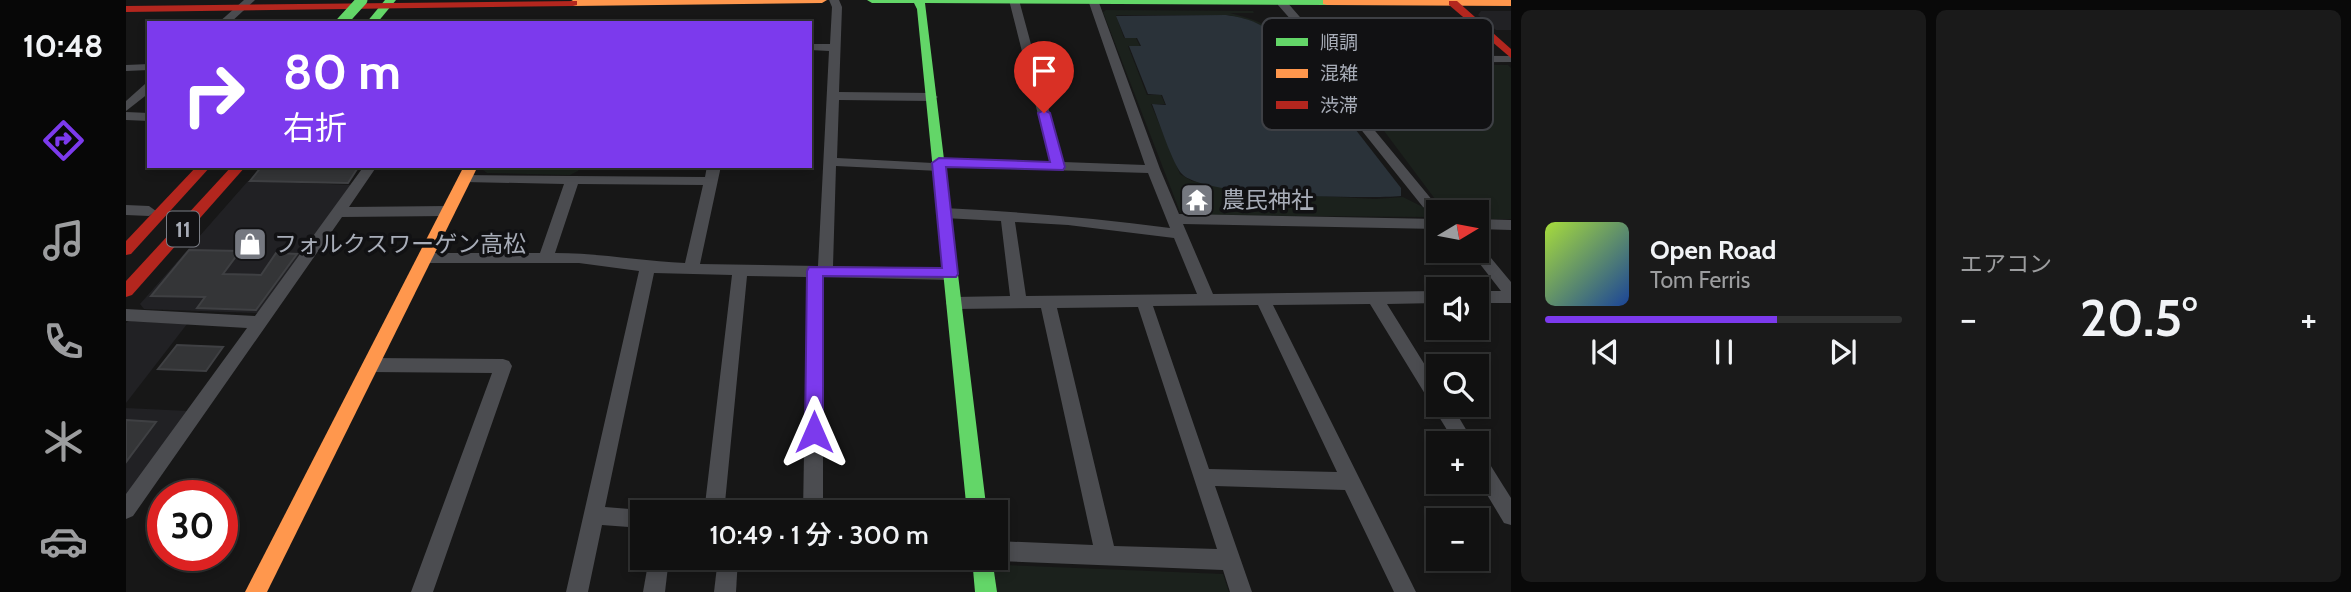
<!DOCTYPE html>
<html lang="ja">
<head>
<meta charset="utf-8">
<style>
	:root { --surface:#111; --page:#1a1a1a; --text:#f1f3f6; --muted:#9c9d9f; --line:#303131; --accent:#7c3aed }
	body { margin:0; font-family:Cabin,"Noto Sans JP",sans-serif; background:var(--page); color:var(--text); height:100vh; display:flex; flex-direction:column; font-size:26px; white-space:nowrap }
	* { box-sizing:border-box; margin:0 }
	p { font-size:23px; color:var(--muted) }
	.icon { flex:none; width:38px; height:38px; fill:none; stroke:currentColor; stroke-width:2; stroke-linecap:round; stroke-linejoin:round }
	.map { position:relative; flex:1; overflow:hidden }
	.sheet { display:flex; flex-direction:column; gap:10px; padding:10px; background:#090909; width:840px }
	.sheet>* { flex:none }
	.guide { position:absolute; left:21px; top:21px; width:665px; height:147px; border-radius:0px; box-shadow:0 4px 10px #0003,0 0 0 2px var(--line); background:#7c3aed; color:#fff; overflow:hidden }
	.needle { width:46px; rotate:80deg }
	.tools { position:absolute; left:1300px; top:200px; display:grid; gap:14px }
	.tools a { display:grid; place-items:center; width:63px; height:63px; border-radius:0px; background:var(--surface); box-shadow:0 4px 10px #0003,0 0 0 2px var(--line); font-size:35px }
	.speed { position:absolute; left:21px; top:480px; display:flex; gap:14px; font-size:35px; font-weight:700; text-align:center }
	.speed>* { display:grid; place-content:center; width:91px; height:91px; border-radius:50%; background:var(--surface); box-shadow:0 4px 10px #0003,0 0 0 2px var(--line); line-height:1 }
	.speed .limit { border:10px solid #d22; background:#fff; color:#111 }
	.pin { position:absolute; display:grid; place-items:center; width:60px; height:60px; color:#fff; margin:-72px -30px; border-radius:50% 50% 50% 0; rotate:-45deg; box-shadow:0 0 7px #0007 }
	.pin .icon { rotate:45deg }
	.me { position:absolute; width:77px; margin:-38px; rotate:0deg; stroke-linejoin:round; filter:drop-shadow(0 0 5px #0008) }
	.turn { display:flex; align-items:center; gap:24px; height:147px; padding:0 21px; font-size:32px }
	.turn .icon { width:91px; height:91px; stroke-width:2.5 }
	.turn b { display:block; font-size:49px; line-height:60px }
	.big { font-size:52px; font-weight:600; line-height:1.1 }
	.sheet .card { flex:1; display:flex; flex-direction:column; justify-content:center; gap:10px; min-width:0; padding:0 24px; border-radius:10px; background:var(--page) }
	.song { display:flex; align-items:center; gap:21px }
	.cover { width:84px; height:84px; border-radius:10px; background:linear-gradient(135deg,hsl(80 70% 55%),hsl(220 70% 35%)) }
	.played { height:7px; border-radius:4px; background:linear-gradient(90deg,var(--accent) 65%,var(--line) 65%) }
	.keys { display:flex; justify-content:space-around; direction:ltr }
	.heat { display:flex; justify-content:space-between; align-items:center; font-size:38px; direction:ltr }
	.sheet .tiles { flex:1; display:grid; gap:10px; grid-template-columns:repeat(2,1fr) }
	.trip { position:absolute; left:504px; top:500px; width:378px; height:70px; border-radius:0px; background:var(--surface); box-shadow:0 4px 10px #0003,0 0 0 2px var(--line); font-weight:600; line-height:70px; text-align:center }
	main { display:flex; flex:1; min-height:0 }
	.dock { display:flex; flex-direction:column; width:126px; justify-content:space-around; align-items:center; background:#070707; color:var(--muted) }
	.dock .icon { width:49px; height:49px }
	.dock .selected { color:var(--accent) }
	.dock b { font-size:32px; color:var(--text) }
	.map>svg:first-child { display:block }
	.built { fill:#212124 }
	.green { fill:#1b211c }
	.water { fill:#2a3239 }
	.building { fill:#343537; stroke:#3f4043; stroke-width:2 }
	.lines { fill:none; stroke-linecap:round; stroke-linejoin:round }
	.street { fill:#4b4c50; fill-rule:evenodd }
	.fast { fill:#63d668; fill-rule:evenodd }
	.slow { fill:#ff974d; fill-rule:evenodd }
	.jam { fill:#b3261e; fill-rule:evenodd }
	.fast-bridge { stroke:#63d668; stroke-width:11 }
	.route { fill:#7c3aed; stroke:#51269a; stroke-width:2 }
	.labels { text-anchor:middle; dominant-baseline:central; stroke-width:7; stroke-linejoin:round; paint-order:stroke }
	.shield { fill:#111113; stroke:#7b7e86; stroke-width:2 }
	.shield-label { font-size:21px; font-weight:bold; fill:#a8adb8 }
	.poi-label { font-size:23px; fill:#a8adb8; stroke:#111113; text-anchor:start }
	.key { fill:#111113; stroke:#3e4045; stroke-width:2 }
	.key-label { font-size:19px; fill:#a8adb8 }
</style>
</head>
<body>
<main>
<nav class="dock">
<b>10:48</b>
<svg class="icon selected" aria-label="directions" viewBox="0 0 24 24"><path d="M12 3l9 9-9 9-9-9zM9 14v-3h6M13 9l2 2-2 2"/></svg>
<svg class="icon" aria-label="music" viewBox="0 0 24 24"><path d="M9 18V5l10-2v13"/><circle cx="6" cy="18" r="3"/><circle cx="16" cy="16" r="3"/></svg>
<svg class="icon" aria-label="phone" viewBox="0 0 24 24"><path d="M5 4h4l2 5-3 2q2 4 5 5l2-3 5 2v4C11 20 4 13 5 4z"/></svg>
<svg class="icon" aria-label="climate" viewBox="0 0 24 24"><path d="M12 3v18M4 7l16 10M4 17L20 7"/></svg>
<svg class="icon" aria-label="car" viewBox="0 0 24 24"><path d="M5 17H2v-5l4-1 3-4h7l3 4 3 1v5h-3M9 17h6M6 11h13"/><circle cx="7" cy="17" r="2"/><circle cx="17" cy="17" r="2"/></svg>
</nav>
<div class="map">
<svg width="1385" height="592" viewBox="0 0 1385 592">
	<rect width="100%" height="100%" fill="#171717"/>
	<g class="built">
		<polygon points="1355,11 1385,11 1385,30 1370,30 1352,15"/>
		<polygon points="122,181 226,185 133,313 18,309 14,304"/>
		<polygon points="3,321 61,324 0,403 0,323"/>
		<polygon points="0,408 62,411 0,497"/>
	</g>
	<g class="green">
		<path d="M 980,10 L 1127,11 L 1128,13 L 1104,13 C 1134,21 1148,26 1169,52 L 1163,52 C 1145,28 1130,20 1101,15 L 990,15 L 998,38 L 1010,38 L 1014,46 L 1002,46 L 1021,95 L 1035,95 L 1039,104 L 1025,104 L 1054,174 L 1066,181 L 1122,192 L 1249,199 L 1277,197 L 1297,207 L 1301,212 L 1300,217 L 1060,215 L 1054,212 L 977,12 Z"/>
		<polygon points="1208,64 1382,65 1385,68 1385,219 1351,219 1351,212 1318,211"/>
		<polygon points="359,166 454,166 452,171 444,175 361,173 357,170"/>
		<polygon points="878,565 1097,574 1103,592 867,592 865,572"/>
	</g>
	<path class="water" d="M 1100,15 C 1133,20 1142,27 1163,52 L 1170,53 L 1275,188 L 1275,196 C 1241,199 1077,197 1056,174 C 1047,165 1032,119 1026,104 L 1040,105 L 1036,95 L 1022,94 L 1003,46 L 1015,46 L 1011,38 L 999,38 L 990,16 Z"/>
	<g class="building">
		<polygon points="136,166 233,166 222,183 124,181"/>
		<polygon points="63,250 114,251 97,274 135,275 150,253 171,254 130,310 71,308 79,297 25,296"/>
		<polygon points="51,345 97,347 80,371 32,369"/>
		<polygon points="0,420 30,422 0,462"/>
	</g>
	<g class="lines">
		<g class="street">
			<polygon points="118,0 129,0 104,23 92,23"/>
			<path d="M 703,0 L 713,0 L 716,7 L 713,92 L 806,93 L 812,97 L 806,101 L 713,100 L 711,158 L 807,163 L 813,159 L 924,162 L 883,0 L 893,0 L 937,162 L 1019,165 L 962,0 L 972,0 L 1034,169 L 1053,214 L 1312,219 L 1312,229 L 1057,224 L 1087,294 L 1312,291 L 1312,303 L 1261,304 L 1312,386 L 1312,404 L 1325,404 L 1348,443 L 1329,443 L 1244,304 L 1147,305 L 1290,592 L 1268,592 L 1219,490 L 1089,486 L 1126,592 L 1104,592 L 1097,570 L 870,561 L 863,558 L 870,558 L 870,541 L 967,545 L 915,308 L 828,309 L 822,307 L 820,303 L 822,299 L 828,297 L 884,296 L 875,221 L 818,218 L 811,213 L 818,208 C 894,212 969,218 1044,228 L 1022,173 L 819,167 L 813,171 L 710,166 L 707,266 L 824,268 L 832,274 L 824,280 L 697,277 L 697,513 L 677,513 L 681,277 L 621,276 L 598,513 L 578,513 L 606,275 L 528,273 L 479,507 L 516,510 L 523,513 L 516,513 L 516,528 L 476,525 L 462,592 L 440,592 L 513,271 L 453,263 L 299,263 L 291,258 L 299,253 L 414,253 L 438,184 L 339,182 L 332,178 L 334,175 L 579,177 L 581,166 L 595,166 L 574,264 L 692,266 L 703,51 L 684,50 L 684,44 L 704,44 L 706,7 ZM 452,184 L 577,185 L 559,263 C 515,261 472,253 429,253 ZM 889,222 L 942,225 L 1048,238 L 1071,294 L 900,296 ZM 1132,305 L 1211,472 L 1083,469 L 1027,306 ZM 1012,307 L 1091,549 L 988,546 L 931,308 Z"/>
			<polygon points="1152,1 1160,1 1207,55 1385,56 1385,62 1193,63 1307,201 1321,212 1312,212 1312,216 1297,207 1181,62 1181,58 1196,55 1152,5"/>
			<polygon points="23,64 23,70 0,71 0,65"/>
			<polygon points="19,84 23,84 23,93 0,111 0,101"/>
			<polygon points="0,112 23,113 23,121 0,120"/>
			<polygon points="238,166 251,166 223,207 322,206 329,211 322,216 216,217 7,516 0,519 0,494 121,328 0,321 0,309 129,316"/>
			<polygon points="0,205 23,206 30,211 23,216 0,215"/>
			<polygon points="1351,219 1385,220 1385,230 1351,229"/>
			<polygon points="1351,245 1355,246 1385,282 1385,303 1351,303 1351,291 1375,291 1343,250 1351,250"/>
			<polygon points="245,358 377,359 383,361 386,366 307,592 285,592 366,373 245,372 239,370 236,365 239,360"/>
			<polygon points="1351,453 1358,455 1385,498 1385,525 1378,523 1351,478"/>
			<polygon points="523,558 543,558 539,592 517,592"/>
			<polygon points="592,558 612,558 610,592 588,592"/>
		</g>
		<g class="fast">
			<polygon points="259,0 270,0 251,23 240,23"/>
			<polygon points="741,0 1205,0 1206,2 1201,5 799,3 861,513 841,513 791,9 788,3 746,3"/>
			<polygon points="846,558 866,558 871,592 849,592"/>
		</g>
		<g class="slow">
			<polygon points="701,0 696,3 447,6 442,3 447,0"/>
			<polygon points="1197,0 1385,0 1385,6 1201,5 1197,4"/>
			<polygon points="338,166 352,166 141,592 119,592"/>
		</g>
		<g class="jam">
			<polygon points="451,1 451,5 447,6 0,12 0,6"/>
			<polygon points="1323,1 1331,1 1385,49 1385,58 1323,5"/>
			<polygon points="71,166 85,166 5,254 0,255 0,241"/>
			<polygon points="106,166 120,166 6,295 0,297 0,281"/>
		</g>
		<polyline class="fast-bridge" points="215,23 236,0"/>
	</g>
	<polygon class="route" points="918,110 924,113 939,167 937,170 820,167 832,274 830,277 697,276 697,432 694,438 688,440 681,438 679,432 681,271 683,267 816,268 806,163 813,158 924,162 912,113"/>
	<defs>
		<g id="temple-square" transform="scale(1.75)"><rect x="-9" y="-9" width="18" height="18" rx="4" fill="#757880" stroke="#111113"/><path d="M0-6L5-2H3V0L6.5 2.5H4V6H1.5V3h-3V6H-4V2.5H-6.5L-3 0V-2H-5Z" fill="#fff"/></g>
		<g id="shop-square" transform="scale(1.75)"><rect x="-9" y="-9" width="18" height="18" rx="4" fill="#757880" stroke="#111113"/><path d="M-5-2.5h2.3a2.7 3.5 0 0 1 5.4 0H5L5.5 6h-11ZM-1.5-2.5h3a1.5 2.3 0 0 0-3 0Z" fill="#fff"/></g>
	</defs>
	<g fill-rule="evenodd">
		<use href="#temple-square" x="1071" y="200"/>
		<use href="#shop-square" x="124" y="244"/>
	</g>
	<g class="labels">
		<rect class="shield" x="41" y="211.5" width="32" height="35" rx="5"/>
		<g class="shield-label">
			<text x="57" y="229">11</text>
		</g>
		<g class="poi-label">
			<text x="1096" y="200">農民神社</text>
			<text x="148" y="244">フォルクスワーゲン高松</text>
		</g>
	</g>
	<rect x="1136" y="18" width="231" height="112" rx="10" class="key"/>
	<rect x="1150" y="38" width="32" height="8" fill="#63d668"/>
	<rect x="1150" y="69" width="32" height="9" fill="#ff974d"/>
	<rect x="1150" y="101" width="32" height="8" fill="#b3261e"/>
	<g class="key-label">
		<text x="1194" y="49">順調</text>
		<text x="1194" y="80">混雑</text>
		<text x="1194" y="112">渋滞</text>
	</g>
</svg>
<div class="tools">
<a><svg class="needle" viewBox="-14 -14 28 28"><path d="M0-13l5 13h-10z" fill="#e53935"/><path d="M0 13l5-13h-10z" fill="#9c9d9f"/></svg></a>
<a><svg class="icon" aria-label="sound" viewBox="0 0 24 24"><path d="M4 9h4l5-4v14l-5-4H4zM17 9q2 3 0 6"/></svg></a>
<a><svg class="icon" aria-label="search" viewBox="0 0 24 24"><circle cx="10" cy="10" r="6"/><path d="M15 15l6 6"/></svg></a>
<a>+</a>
<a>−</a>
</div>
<div class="speed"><div class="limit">30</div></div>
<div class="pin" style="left:918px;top:113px;background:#d93025"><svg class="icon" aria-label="arrive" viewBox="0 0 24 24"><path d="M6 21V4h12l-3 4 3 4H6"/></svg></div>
<svg class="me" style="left:688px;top:432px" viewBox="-20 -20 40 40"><path d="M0-17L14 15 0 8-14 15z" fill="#7c3aed" stroke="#fff" stroke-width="4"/></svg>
<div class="trip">10:49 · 1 分 · 300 m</div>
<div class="guide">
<div class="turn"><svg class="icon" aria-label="right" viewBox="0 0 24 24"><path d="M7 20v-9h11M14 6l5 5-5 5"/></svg><div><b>80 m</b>右折</div></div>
</div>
</div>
<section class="sheet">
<div class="tiles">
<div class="card">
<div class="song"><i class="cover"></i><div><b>Open Road</b><p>Tom Ferris</p></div></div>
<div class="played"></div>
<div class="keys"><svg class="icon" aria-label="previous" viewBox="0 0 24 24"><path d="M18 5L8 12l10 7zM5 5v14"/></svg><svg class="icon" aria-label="pause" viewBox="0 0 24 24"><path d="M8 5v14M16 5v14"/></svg><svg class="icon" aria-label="next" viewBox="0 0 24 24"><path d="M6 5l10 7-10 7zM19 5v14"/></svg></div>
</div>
<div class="card"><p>エアコン</p>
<div class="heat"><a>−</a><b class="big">20.5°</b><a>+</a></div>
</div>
</div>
</section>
</main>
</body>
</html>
